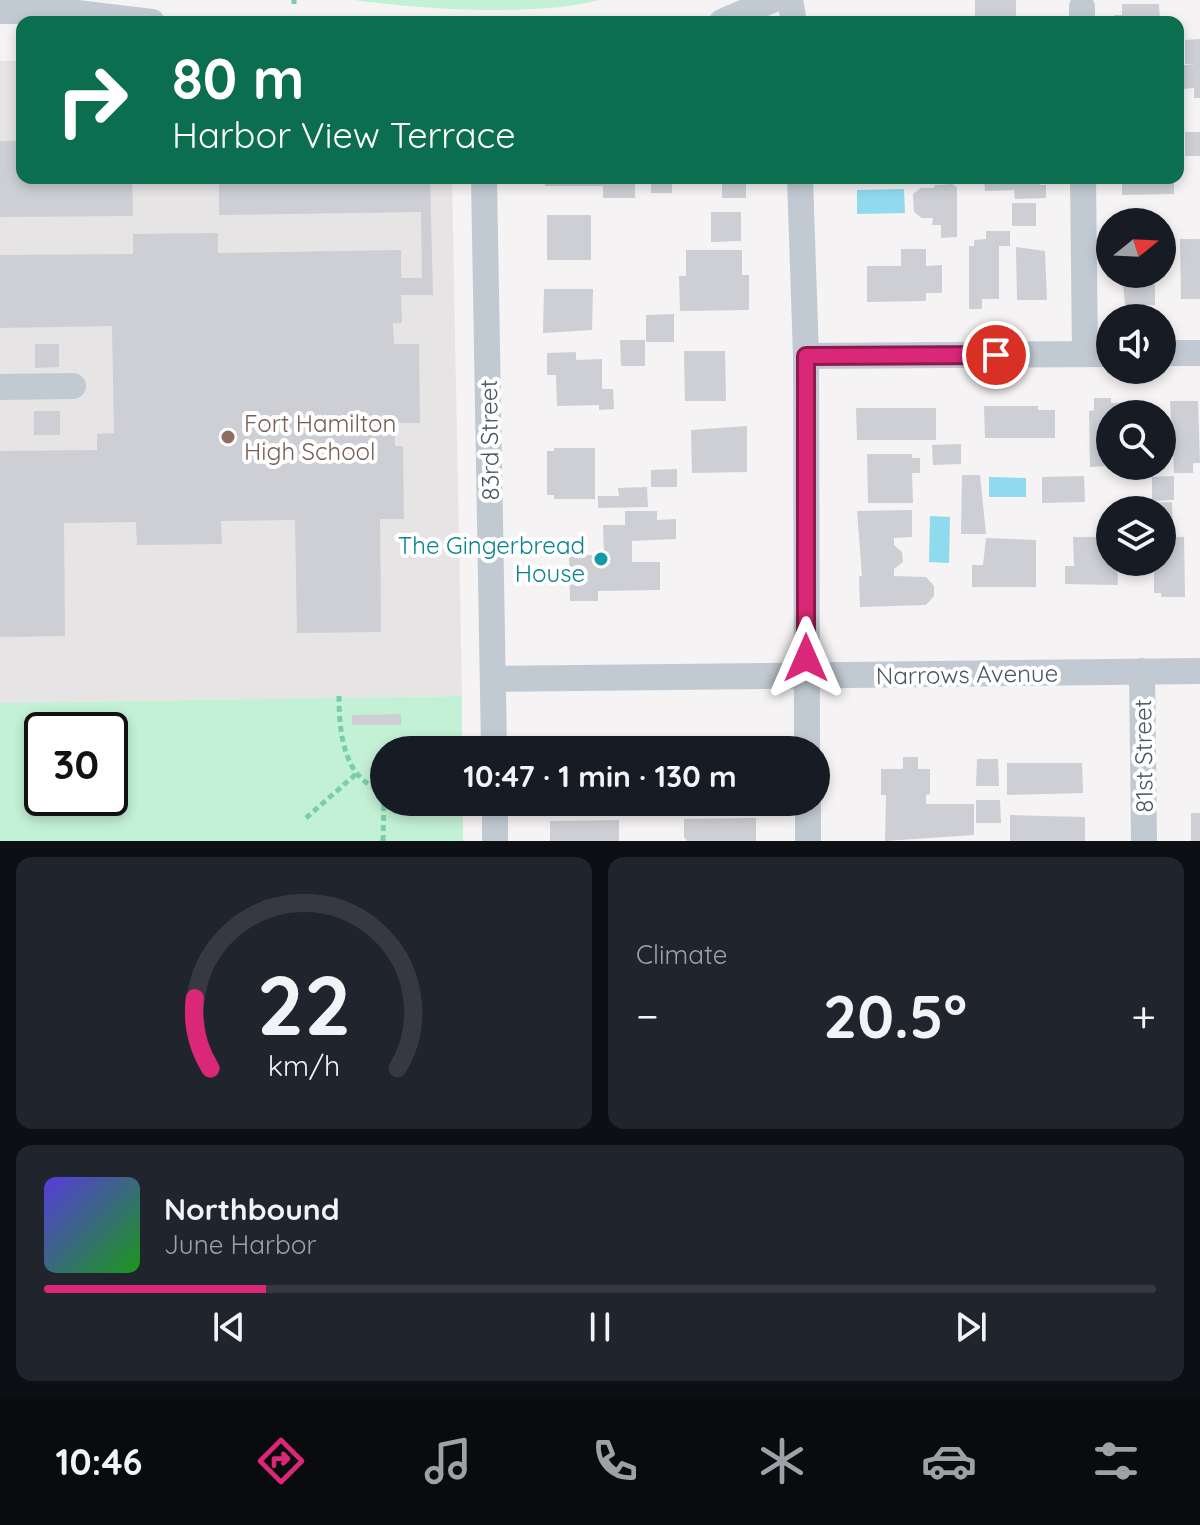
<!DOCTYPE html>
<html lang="en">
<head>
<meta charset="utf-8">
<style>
	:root { --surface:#171b24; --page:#20242c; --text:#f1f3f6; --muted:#9ea1a6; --line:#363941; --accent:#db2777 }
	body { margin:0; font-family:Quicksand,sans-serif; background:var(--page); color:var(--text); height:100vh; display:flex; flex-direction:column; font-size:30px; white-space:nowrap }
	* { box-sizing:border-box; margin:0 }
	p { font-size:26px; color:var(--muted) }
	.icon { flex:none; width:44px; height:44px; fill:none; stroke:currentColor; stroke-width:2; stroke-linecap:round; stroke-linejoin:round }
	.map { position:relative; height:841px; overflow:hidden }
	.panel { display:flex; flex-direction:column; gap:16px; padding:16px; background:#0d0f14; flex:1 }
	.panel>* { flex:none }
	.banner { position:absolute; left:16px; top:16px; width:1168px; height:168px; border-radius:16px; box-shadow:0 4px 12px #0003; background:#0b6e4f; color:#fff; overflow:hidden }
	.needle { width:52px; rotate:72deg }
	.tools { position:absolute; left:1096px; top:208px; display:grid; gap:16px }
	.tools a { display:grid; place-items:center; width:80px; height:80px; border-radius:50%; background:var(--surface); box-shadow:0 4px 12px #0003; font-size:40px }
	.speed { position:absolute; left:24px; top:712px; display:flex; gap:16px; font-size:40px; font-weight:700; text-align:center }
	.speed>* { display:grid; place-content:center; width:104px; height:104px; border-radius:50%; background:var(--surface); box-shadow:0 4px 12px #0003; line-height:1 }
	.speed .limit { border:4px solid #111; border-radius:12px; background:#fff; color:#111 }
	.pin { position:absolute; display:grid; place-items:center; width:68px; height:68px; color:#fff; margin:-34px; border:4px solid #fff; border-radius:50%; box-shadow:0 2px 8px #0007 }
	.me { position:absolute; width:88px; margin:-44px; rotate:0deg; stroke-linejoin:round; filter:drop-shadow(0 0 6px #0008) }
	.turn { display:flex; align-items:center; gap:28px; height:168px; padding:0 24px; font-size:36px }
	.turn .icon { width:104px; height:104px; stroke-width:2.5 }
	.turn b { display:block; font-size:56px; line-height:68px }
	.big { font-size:60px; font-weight:700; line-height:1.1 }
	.panel .card { flex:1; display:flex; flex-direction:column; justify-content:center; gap:12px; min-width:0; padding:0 28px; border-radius:16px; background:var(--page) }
	.panel .dial { align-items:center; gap:0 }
	.dial svg { height:208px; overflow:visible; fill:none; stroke:var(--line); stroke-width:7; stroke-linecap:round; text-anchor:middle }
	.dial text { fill:var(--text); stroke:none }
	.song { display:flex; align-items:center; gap:24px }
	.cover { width:96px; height:96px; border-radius:12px; background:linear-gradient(135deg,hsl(250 70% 55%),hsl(120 70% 35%)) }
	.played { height:8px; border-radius:4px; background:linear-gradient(90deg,var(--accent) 20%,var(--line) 20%) }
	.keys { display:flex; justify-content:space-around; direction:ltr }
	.heat { display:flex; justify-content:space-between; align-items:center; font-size:44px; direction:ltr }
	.panel .tiles { flex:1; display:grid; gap:16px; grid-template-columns:1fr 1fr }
	.card:last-child { grid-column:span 2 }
	.trip { position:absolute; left:370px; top:736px; width:460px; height:80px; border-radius:40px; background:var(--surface); box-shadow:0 4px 12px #0003; font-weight:700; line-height:80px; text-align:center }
	.menu { display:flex; height:128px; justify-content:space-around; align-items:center; background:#090b0e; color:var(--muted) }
	.menu .icon { width:56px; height:56px }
	.menu .active { color:var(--accent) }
	.menu b { font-size:36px; color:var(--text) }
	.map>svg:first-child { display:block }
	.education { fill:#e6e4e5 }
	.green { fill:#c3f1d5; fill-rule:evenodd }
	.water { fill:#90daee }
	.building { fill:#cdcfd5 }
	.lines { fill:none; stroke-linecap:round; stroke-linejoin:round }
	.path { stroke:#7ad0a6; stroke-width:5; stroke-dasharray:6 4; stroke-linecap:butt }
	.minor { stroke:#c1cad2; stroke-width:26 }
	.route-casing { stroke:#8e194d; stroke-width:20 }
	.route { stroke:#db2777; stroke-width:14 }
	.education-dot { fill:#8d6e63; stroke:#fff; stroke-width:3 }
	.culture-dot { fill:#0f9aa8; stroke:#fff; stroke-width:3 }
	.labels { text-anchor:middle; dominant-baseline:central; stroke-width:8; stroke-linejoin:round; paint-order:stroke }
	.education-label { font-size:24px; fill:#785e54; stroke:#fff; text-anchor:start }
	.street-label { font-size:24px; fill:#4a5661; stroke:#fff }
	.culture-label { font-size:24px; fill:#0d838f; stroke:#fff; text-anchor:end }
</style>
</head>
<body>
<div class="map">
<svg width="1200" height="841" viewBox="0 0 1200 841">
	<rect width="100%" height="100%" fill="#f5f3f3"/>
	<polygon class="education" points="0,61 22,61 22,178 452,178 462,696 0,703"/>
	<g class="green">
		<path d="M 354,0 L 599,0 C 537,17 418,9 354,0 Z"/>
		<path d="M 462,696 L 462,750 L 384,750 L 384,802 L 463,802 L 463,841 L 0,841 L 0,703 ZM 42,730 L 110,730 L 110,798 L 42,798 Z"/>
	</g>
	<g class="water">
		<polygon points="904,189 905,213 857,214 857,190"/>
		<polygon points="989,477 1026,478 1026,497 989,497"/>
		<polygon points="930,516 950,517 949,563 929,562"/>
	</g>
	<g class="building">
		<polygon points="975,0 1016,0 1016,18 1026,18 1026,22 975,22"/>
		<polygon points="1122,4 1159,4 1160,22 1114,22 1114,15 1122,15"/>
		<polygon points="1200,39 1200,98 1194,98 1194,88 1184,89 1184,65 1196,65 1185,64 1185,40"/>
		<rect x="1185" y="132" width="15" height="24"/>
		<polygon points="0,141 22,141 22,178 132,178 133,216 0,217"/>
		<polygon points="219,178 430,178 433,295 401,295 402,323 393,323 394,344 419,344 420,423 395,423 395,446 403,446 404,519 380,519 381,632 297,633 295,520 221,521 222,544 137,545 136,522 64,523 65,636 0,637 0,451 97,450 97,434 114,433 112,326 0,328 0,255 133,254 133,234 218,233 218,253 401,250 401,278 422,278 421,212 219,215"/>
		<polygon points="545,178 635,178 635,198 603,198 603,186 545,186"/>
		<rect x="651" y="178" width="21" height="15"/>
		<rect x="722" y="178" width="24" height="20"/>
		<polygon points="984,178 1040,178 1040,185 1046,185 1046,198 1015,199 1014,190 985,191"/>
		<polygon points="1122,178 1174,178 1174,194 1122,195"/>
		<polygon points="952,184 957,187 957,237 941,238 941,225 932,225 933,218 922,218 914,212 913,194 921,188 934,188 935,185"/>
		<rect x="1012" y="203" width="24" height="23"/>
		<polygon points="711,212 741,212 741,241 711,242"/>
		<rect x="547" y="215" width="44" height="45"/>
		<polygon points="986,231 1010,231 1010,246 999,246 999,299 982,299 982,309 969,309 969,246 974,246 974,240 986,239"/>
		<polygon points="1180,239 1200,239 1200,299 1181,299"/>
		<polygon points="1016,247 1045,251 1047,300 1017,300"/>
		<polygon points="901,249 926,249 926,266 942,265 942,293 926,293 926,301 867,302 867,266 901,266"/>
		<polygon points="686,250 742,250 742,275 749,275 749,310 680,311 679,276 686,276"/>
		<polygon points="1122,274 1159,274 1155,277 1155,305 1125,305"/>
		<polygon points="544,289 593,289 592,330 543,333"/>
		<polygon points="674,314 674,342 646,342 646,315"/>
		<polygon points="620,340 645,340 645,366 621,366"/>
		<polygon points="35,344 59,344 59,367 35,368"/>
		<polygon points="684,351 725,351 726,401 685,401"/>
		<polygon points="576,352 576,360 602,359 602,389 613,389 614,409 599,410 599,405 557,406 556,375 547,375 547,353"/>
		<polygon points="1094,398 1111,398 1111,403 1149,402 1150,414 1110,414 1110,466 1090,467 1089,411 1094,410"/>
		<polygon points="1170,401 1198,401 1200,463 1193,463 1193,473 1174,473"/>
		<polygon points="984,406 1038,406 1038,410 1055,410 1055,438 985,438"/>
		<polygon points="856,408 936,408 936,440 857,440"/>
		<rect x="34" y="411" width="26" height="24"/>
		<polygon points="747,426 747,472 692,473 691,430"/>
		<polygon points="961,444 961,464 933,465 932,445"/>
		<polygon points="554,448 595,448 595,499 554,499 554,495 547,495 547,451 554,451"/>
		<polygon points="867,454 912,454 912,458 920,458 920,473 912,473 913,503 868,503"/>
		<polygon points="677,469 677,487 651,487 651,470"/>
		<polygon points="962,475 980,475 986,534 961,534"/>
		<polygon points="1084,476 1085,502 1042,503 1042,477"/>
		<polygon points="1174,476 1174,500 1152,501 1152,477"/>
		<polygon points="647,487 648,507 598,508 598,496 619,496 618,488"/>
		<polygon points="1172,502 1173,527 1162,527 1162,510 1149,510 1149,503"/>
		<polygon points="1145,503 1145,510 1120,510 1120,504"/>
		<polygon points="912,510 912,537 894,538 894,545 902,552 903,562 894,569 894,576 926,577 934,586 934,596 926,605 860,607 859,576 862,576 857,511"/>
		<polygon points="625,511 657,511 657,520 676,519 676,539 632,541 632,562 660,562 660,590 598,591 598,601 570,601 569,555 604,555 603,525 625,525"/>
		<polygon points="1073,537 1110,537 1110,562 1117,562 1118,585 1065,584 1065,566 1074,566"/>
		<polygon points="1166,537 1184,537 1185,597 1161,597 1161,593 1154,593 1154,562 1162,562 1162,543 1167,543"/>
		<polygon points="986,538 1036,540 1036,587 972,587 972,565 983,565"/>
		<polygon points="401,714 401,725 352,725 352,715"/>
		<polygon points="82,717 82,726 34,728 34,718"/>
		<polygon points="903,757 918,757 918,769 930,769 930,794 926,795 926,804 974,804 974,835 885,841 886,795 881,795 881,769 903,769"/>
		<polygon points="977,759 998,759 999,786 976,786"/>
		<polygon points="1007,763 1082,763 1083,793 1007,795"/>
		<polygon points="976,800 1000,800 1001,823 976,823"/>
		<rect x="1191" y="813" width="9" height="28"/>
		<polygon points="1010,815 1085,817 1085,841 1010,841"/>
		<polygon points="756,818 756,841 687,841 684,837 684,819"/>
		<polygon points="619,820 619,841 550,841 550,821"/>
	</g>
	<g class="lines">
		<g class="path">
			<polyline points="294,4 294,0"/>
			<path d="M 339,696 C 339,730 343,782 384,790"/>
			<polyline points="306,818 356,774"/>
			<polyline points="383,841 384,802"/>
		</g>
		<g class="minor">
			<polyline points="790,0 794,22"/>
			<polyline points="1082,7 1082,22"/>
			<polyline points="0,11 61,11 152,22"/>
			<polyline points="722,22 772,0"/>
			<polyline points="484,178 494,750"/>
			<polyline points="800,178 806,356 807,750"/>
			<polyline points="1083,178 1085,354"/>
			<polyline points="1162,353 1200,353"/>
			<polyline points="806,356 1110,354"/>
			<polyline points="0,387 73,386"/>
			<polyline points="1142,671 1144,841"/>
			<polyline points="494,679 1200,671"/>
			<polyline points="495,802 495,841"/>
			<polyline points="808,802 808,841"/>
		</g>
	</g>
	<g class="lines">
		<g class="route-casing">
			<polyline id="route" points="806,658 806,356 996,355"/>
		</g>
		<use href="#route" class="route"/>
	</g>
	<circle class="education-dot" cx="228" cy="437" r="8"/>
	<circle class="culture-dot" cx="601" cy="559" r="8"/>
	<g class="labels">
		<g class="education-label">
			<text x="244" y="423">Fort Hamilton<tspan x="244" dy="28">High School</tspan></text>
		</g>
		<g class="street-label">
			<text transform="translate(489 440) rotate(-91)">83rd Street</text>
			<text transform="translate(967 674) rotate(-1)">Narrows Avenue</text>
			<text transform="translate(1143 756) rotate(-91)">81st Street</text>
		</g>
		<g class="culture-label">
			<text x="585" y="545">The Gingerbread<tspan x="585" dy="28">House</tspan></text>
		</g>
	</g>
</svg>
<div class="tools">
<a><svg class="needle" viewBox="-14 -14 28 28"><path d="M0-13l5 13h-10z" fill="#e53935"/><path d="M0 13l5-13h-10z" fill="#9ea1a6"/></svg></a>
<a><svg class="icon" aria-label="sound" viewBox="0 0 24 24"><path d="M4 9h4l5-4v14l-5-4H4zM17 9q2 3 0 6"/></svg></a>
<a><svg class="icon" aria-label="search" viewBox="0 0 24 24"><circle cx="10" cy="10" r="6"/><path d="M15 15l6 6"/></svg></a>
<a><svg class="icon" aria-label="layers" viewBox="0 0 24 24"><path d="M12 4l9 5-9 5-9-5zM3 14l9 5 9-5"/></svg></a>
</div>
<div class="speed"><div class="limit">30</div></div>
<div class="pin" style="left:996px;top:355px;background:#d93025"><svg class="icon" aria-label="arrive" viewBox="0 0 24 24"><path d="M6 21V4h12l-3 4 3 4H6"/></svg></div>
<svg class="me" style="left:806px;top:658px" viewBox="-20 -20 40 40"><path d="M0-17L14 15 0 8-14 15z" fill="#db2777" stroke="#fff" stroke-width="4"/></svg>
<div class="trip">10:47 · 1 min · 130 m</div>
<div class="banner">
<div class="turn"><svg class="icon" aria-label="right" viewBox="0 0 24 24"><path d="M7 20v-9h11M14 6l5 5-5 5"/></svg><div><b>80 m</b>Harbor View Terrace</div></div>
</div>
</div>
<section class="panel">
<div class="tiles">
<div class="card dial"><svg viewBox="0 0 100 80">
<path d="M14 69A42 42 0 1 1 86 69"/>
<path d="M14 69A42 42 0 0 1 8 42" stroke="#db2777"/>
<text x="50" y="56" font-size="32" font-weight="700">22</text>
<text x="50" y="72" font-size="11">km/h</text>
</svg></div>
<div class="card"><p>Climate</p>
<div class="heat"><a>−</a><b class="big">20.5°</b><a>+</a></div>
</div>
<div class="card">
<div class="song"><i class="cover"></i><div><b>Northbound</b><p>June Harbor</p></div></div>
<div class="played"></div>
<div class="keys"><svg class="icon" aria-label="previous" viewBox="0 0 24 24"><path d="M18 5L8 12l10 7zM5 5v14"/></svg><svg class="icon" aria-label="pause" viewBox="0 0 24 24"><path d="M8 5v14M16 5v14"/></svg><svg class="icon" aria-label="next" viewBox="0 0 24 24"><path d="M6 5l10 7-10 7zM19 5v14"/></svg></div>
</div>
</div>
</section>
<nav class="menu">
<b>10:46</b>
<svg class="icon active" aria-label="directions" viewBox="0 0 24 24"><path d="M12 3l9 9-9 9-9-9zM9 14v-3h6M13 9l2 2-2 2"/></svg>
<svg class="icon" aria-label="music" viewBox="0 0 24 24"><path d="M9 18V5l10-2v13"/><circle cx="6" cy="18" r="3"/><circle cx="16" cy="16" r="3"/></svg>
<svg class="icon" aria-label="phone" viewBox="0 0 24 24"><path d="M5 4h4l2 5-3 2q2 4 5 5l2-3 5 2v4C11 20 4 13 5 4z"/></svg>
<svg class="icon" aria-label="climate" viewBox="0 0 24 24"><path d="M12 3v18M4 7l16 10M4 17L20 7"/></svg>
<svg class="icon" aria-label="car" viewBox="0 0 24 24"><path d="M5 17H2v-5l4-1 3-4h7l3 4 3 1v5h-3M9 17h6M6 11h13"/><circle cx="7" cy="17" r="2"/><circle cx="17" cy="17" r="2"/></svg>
<svg class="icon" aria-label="filters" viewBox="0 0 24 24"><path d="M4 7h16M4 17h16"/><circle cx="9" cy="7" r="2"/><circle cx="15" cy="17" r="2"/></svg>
</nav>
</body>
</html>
